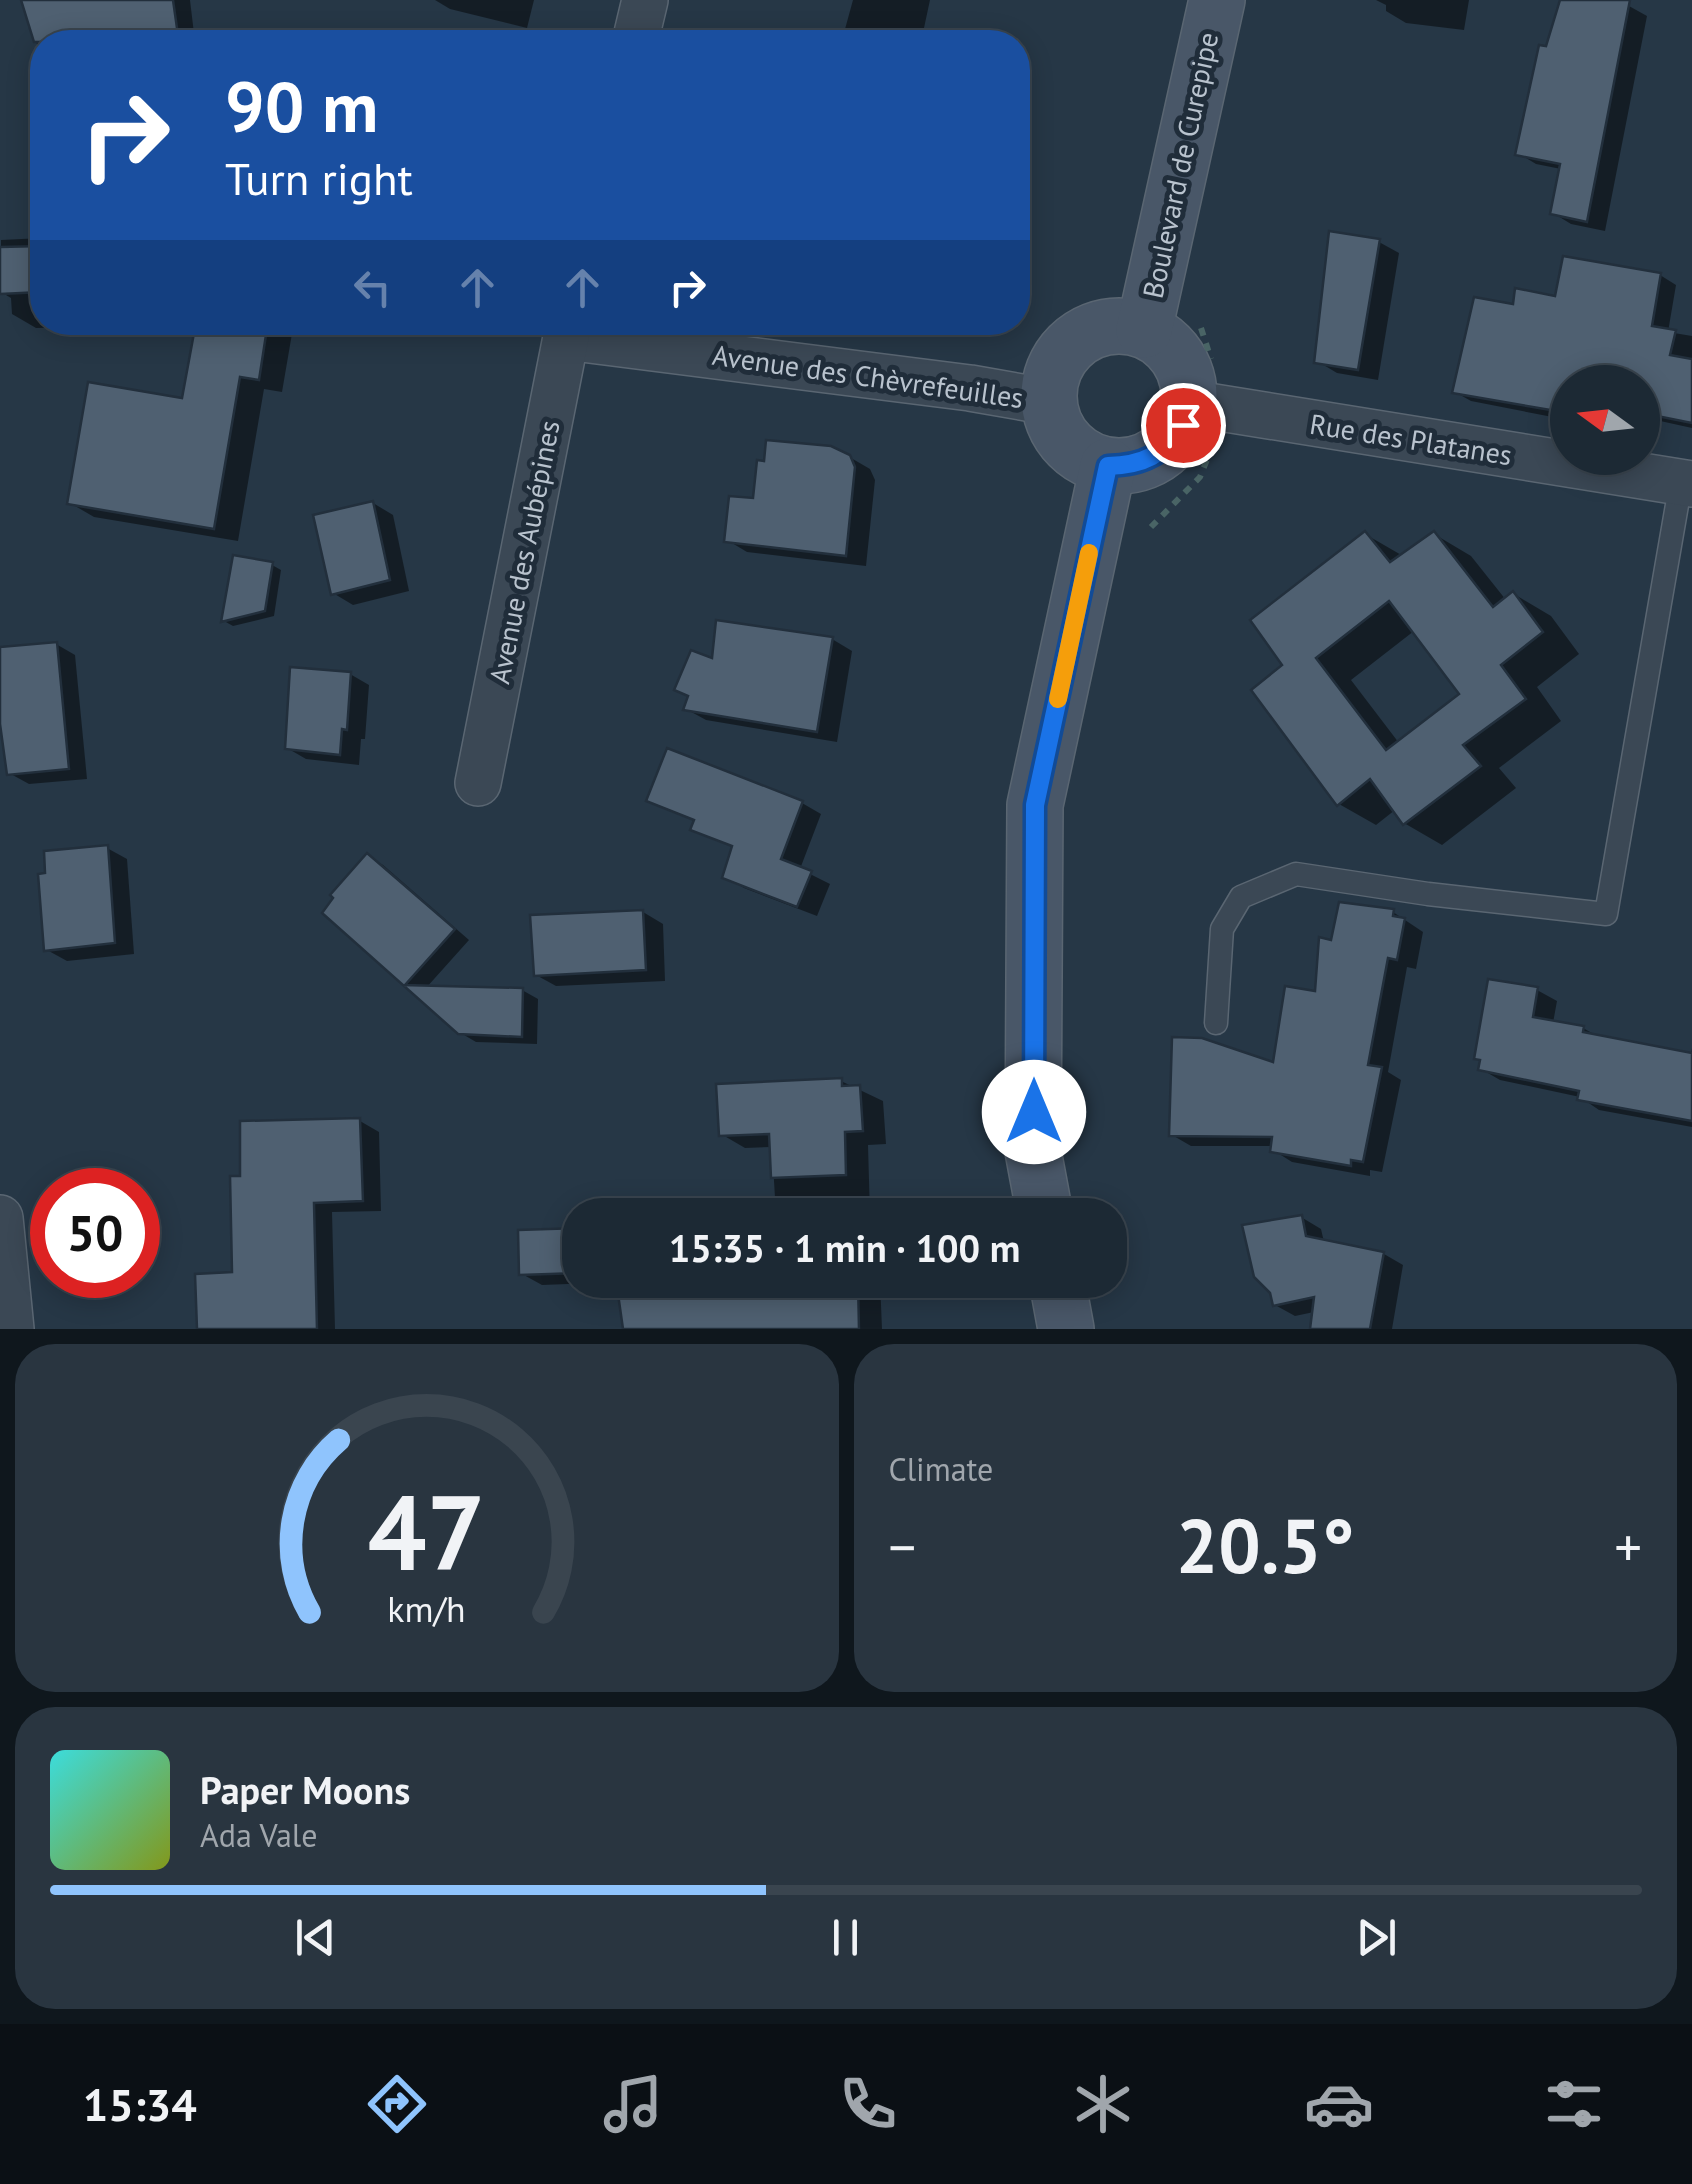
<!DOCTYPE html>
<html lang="en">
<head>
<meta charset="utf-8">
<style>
	:root { --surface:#1c2934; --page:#293540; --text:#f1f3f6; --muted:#a0a6ac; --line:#3a454f; --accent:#8fc4fd }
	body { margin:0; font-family:"PT Sans",sans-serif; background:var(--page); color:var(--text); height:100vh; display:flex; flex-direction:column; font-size:38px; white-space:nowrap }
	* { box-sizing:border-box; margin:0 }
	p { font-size:32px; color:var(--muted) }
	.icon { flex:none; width:55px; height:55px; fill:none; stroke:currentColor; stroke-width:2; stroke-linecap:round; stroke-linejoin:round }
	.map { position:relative; height:1329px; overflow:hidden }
	.details { display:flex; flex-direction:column; gap:15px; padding:15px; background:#0f171d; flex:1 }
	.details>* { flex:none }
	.banner { position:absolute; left:30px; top:30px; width:1000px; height:305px; border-radius:40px; box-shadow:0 5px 25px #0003,0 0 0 2px var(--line); background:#1a4fa0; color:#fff; overflow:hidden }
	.needle { width:65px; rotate:285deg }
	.buttons { position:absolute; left:1550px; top:365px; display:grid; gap:20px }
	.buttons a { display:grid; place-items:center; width:110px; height:110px; border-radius:50%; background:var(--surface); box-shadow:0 5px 25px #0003,0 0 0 2px var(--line); font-size:50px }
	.speed { position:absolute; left:30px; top:1168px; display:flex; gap:20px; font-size:50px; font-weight:700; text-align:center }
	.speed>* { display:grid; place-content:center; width:130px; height:130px; border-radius:50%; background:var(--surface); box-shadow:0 5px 25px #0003,0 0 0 2px var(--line); line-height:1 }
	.speed .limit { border:15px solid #d22; background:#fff; color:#111 }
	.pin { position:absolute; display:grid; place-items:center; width:85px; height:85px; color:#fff; margin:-42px; border:5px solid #fff; border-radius:50%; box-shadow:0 2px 10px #0007 }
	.me { position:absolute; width:110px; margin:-55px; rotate:0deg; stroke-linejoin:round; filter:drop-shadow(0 0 8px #0008) }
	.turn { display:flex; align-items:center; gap:35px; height:210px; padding:0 30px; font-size:45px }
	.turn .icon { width:130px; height:130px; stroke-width:2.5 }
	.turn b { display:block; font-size:70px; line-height:85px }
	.lanes { display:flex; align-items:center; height:95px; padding:0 30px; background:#0003; justify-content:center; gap:50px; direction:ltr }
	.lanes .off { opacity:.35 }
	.big { font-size:75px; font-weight:600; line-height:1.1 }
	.details .tile { flex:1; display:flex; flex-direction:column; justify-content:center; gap:15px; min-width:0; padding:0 35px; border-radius:40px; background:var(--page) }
	.details .dial { align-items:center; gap:0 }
	.dial svg { height:260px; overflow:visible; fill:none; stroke:var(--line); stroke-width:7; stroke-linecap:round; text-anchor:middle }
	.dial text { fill:var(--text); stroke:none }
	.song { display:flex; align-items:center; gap:30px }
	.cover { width:120px; height:120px; border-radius:15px; background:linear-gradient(135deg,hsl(180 70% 55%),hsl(70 70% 35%)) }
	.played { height:10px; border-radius:5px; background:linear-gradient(90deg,var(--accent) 45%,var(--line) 45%) }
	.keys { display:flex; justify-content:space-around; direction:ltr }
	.heat { display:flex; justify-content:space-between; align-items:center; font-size:55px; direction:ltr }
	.details .tiles { flex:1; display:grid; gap:15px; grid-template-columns:1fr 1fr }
	.tile:last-child { grid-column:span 2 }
	.trip { position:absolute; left:562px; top:1198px; width:565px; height:100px; border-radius:40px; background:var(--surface); box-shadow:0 5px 25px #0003,0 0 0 2px var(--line); font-weight:600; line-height:100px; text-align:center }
	.menu { display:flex; height:160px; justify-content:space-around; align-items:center; background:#0b1015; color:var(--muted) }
	.menu .icon { width:70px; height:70px }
	.menu .current { color:var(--accent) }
	.menu b { font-size:45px; color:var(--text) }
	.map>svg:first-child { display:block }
	.shadow { fill:#0007; fill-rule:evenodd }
	.building { fill:#4f6071; stroke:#222f3c; stroke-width:2.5; fill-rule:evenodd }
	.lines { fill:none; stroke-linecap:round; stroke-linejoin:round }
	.service-casing { stroke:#5a6672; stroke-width:25 }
	.minor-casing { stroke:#5a6672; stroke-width:48 }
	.secondary-casing { stroke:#5a6672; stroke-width:58 }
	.path { stroke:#496465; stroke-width:6; stroke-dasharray:8 8; stroke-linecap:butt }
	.service { stroke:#3b4855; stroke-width:22 }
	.minor { stroke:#3b4855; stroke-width:45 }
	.secondary { stroke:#495768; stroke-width:55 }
	.route-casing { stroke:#114b97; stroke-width:25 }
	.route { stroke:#1a73e8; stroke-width:18 }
	.slow { stroke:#f59e0b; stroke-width:18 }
	.labels { text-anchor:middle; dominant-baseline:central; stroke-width:10; stroke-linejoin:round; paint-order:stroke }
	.street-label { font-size:28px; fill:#b9c3ce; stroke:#202d3a }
</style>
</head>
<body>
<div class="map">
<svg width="1692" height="1329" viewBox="0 0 1692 1329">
	<rect width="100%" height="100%" fill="#263746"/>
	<g class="shadow">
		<polygon points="33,0 190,0 195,42 42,42 42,60 24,3"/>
		<polygon points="435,0 534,0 527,28 450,9"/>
		<polygon points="853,0 930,0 921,42 800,42 803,32 842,40"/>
		<polygon points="1376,0 1469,0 1464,30 1406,23 1386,11 1386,5"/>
		<polygon points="1562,0 1604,0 1629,6 1647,16 1605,231 1571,224 1553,213 1561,169 1536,164 1518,153"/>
		<polygon points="42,238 42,322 294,322 282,392 264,389 238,541 94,517 70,503 184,401 198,325 36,328 12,314 11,298 1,292 1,240"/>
		<polygon points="1379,242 1399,253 1378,380 1337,373 1317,361"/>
		<polygon points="1660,275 1676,285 1668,332 1692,336 1692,428 1642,417 1642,382 1568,382 1568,420 1471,401 1455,392 1515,307"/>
		<polygon points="306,322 349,322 348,329"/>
		<polygon points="839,451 870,469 875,480 866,566 747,552 727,540 755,500"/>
		<polygon points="373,503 393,515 409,591 353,605 333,593"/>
		<path d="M 1365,534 L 1403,556 L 1434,534 L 1471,556 L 1506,600 L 1514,594 L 1551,616 L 1579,654 L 1537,687 L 1561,721 L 1499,768 L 1516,788 L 1442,845 L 1404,823 L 1395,810 L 1376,825 L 1339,804 L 1286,666 ZM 1414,631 L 1462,695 L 1399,743 L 1351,680 Z"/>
		<polygon points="272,565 281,570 274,616 233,626 224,621"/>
		<polygon points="832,639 852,651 837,742 706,720 686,709 714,662"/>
		<polygon points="56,644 75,655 87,779 29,784 9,773 0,698 0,650"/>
		<polygon points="350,674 369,685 365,739 361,739 359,765 306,759 287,748"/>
		<polygon points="669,751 802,803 821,814 800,869 830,884 817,916 744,888 725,876 734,848 693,829 696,822 649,800"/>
		<polygon points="107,848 127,859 134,954 67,961 47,950"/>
		<polygon points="367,856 383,865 469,940 426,988 522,990 538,999 537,1044 476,1042 459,1032 325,912"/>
		<polygon points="643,912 663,924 665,981 556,986 536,975"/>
		<polygon points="1393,912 1423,932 1416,969 1407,967 1388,1072 1401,1080 1382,1172 1370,1170 1370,1176 1292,1162 1273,1150 1273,1146 1191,1146 1172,1135 1275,1065 1317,994 1333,943"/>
		<polygon points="1537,990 1557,1001 1553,1023 1583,1028 1599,1037 1691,1055 1692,1048 1692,1127 1599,1110 1580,1097 1500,1080 1481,1069"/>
		<polygon points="841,1081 883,1101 886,1144 868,1145 870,1215 776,1215 772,1147 745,1148 721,1134"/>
		<polygon points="360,1121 379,1132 381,1211 332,1212 335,1329 199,1329 235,1275 243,1178"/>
		<polygon points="1301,1217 1321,1229 1324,1242 1384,1254 1403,1265 1392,1329 1311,1329 1314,1312 1295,1316 1275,1305"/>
		<polygon points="580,1231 580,1280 880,1280 882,1329 625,1329 619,1282 542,1285 522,1274"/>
	</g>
	<g class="building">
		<polygon points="21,0 173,0 179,42 34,42"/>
		<polygon points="1560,0 1630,0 1587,222 1550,214 1560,164 1515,155 1539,45 1546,46"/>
		<polygon points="1329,231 1380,239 1358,370 1314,363"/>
		<polygon points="42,246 42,292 0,294 0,247"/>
		<polygon points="1563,256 1661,273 1652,326 1676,330 1670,355 1692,359 1692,423 1642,413 1642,382 1568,382 1568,413 1452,393 1474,297 1513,304 1515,288 1555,296"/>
		<polygon points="196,322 268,322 259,380 240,377 214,529 67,504 88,382 182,398"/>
		<polygon points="766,440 831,446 850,455 855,467 846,556 724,542 729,496 753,498 757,460 764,461"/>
		<polygon points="373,501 390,580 331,595 313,515"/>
		<path d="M 1365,531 L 1390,562 L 1434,531 L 1493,607 L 1513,591 L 1543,632 L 1501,665 L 1526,699 L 1463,745 L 1481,766 L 1403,825 L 1370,779 L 1337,806 L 1251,690 L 1282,665 L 1250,620 ZM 1389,601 L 1459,694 L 1386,750 L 1316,658 Z"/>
		<polygon points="233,555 273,562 265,611 221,622"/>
		<polygon points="716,620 833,637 817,732 683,710 688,696 674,690 691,650 712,658"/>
		<polygon points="57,642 69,769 7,775 0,724 0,647"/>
		<polygon points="290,667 351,672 347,730 342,729 340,755 285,749"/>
		<polygon points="667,748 803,801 781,859 812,871 797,907 722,878 732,846 690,830 694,820 646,801"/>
		<polygon points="108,845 115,943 44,951 38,874 45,873 44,851"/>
		<polygon points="367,853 455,929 405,985 523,988 522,1037 458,1034 322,913 333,898 330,895"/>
		<polygon points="1339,902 1394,909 1393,916 1405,918 1397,960 1388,958 1368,1065 1382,1067 1363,1162 1351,1160 1351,1166 1270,1152 1272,1137 1169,1136 1172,1037 1202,1038 1273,1062 1285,986 1315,991 1319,937 1331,940"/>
		<polygon points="643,910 646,970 534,976 530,915"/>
		<polygon points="1488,979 1538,987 1533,1017 1584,1026 1583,1032 1692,1053 1692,1121 1577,1100 1579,1091 1478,1070 1480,1060 1474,1059"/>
		<polygon points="842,1078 842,1086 860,1085 863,1131 845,1132 846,1175 771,1178 769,1134 719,1136 716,1084"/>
		<polygon points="360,1118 363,1201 314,1203 317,1329 197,1329 195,1274 232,1272 230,1176 240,1176 240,1121"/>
		<polygon points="1302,1215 1306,1236 1384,1252 1370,1329 1310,1329 1314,1297 1273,1306 1270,1293 1254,1277 1242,1225"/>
		<polygon points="580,1228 580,1273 519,1275 518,1230"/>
		<polygon points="616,1280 858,1280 859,1329 623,1329"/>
	</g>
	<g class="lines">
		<g class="service-casing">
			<polyline id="service" points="1216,1023 1222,929 1241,897 1296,874 1428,894 1606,914 1681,482"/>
		</g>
		<g class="minor-casing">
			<g id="minor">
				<polyline points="635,42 645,0"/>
				<polyline points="566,337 970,388 1050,402"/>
				<polyline points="1189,403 1692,484"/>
				<polyline points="478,783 569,322"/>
				<polyline points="0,1218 11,1329"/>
			</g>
		</g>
		<g class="secondary-casing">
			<g id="secondary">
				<circle cx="1119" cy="396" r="70"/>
				<polyline points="1144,330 1217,0"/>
				<polyline points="1045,1215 1033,1151 1035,805 1108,466"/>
				<polyline points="1057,1280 1066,1329"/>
			</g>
		</g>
		<g class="path">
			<polyline points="1201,328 1211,359"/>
			<polyline points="1151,527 1200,477 1210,452"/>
		</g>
		<use href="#service" class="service"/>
		<use href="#minor" class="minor"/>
		<use href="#secondary" class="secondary"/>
	</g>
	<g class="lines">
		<g class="route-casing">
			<path id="route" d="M 1034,1112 L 1035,805 L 1108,466 C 1144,465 1163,455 1183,425"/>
		</g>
		<use href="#route" class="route"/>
		<polyline class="slow" points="1058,699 1089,553"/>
	</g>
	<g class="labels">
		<g class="street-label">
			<text transform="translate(1180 165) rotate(-78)">Boulevard de Curepipe</text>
			<text transform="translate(868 376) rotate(8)">Avenue des Chèvrefeuilles</text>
			<text transform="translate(1411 439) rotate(9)">Rue des Platanes</text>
			<text transform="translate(524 552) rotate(-79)">Avenue des Aubépines</text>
		</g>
	</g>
</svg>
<div class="buttons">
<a><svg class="needle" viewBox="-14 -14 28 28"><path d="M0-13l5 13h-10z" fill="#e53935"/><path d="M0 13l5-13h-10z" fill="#a0a6ac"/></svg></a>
</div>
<div class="speed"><div class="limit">50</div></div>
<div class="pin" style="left:1183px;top:425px;background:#d93025"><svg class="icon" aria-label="arrive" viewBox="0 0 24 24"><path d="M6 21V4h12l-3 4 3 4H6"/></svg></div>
<svg class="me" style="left:1034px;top:1112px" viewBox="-20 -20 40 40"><circle r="19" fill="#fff"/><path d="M0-13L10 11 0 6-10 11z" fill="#1a73e8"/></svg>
<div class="trip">15:35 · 1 min · 100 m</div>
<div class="banner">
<div class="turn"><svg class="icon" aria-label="right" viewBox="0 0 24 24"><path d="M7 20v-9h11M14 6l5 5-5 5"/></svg><div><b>90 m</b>Turn right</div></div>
<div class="lanes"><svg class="icon off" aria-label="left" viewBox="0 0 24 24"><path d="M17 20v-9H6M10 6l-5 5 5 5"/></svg><svg class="icon off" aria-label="ahead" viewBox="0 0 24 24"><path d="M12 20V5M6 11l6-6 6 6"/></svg><svg class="icon off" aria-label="ahead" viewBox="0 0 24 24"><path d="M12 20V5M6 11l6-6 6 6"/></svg><svg class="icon" aria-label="right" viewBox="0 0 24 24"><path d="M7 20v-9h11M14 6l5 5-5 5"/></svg></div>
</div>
</div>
<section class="details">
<div class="tiles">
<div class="tile dial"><svg viewBox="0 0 100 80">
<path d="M14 69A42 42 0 1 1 86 69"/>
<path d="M14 69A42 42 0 0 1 23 16" stroke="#8fc4fd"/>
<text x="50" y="56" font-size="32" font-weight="700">47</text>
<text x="50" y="72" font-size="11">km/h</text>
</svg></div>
<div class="tile"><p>Climate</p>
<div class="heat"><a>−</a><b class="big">20.5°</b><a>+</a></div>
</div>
<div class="tile">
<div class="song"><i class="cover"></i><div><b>Paper Moons</b><p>Ada Vale</p></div></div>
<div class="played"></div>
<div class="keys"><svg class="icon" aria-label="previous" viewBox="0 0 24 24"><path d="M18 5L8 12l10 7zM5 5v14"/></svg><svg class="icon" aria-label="pause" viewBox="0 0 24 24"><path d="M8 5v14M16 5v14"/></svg><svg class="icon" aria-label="next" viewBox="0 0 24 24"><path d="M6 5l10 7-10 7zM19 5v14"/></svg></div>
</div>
</div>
</section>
<nav class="menu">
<b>15:34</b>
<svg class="icon current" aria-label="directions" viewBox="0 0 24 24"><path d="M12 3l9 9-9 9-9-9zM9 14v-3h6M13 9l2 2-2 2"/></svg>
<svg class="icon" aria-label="music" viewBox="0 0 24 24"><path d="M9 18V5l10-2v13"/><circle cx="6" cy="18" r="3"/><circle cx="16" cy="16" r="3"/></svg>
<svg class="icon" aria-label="phone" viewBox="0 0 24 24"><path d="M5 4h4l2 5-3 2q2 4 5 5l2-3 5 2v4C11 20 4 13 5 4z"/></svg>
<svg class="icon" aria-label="climate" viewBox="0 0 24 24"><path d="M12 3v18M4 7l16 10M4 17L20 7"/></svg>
<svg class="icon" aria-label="car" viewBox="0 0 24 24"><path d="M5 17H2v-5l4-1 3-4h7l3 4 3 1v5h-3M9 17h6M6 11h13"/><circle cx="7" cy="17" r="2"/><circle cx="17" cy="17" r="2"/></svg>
<svg class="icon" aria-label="filters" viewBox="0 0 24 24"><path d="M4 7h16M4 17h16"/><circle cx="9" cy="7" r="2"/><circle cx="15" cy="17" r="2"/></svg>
</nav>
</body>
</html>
